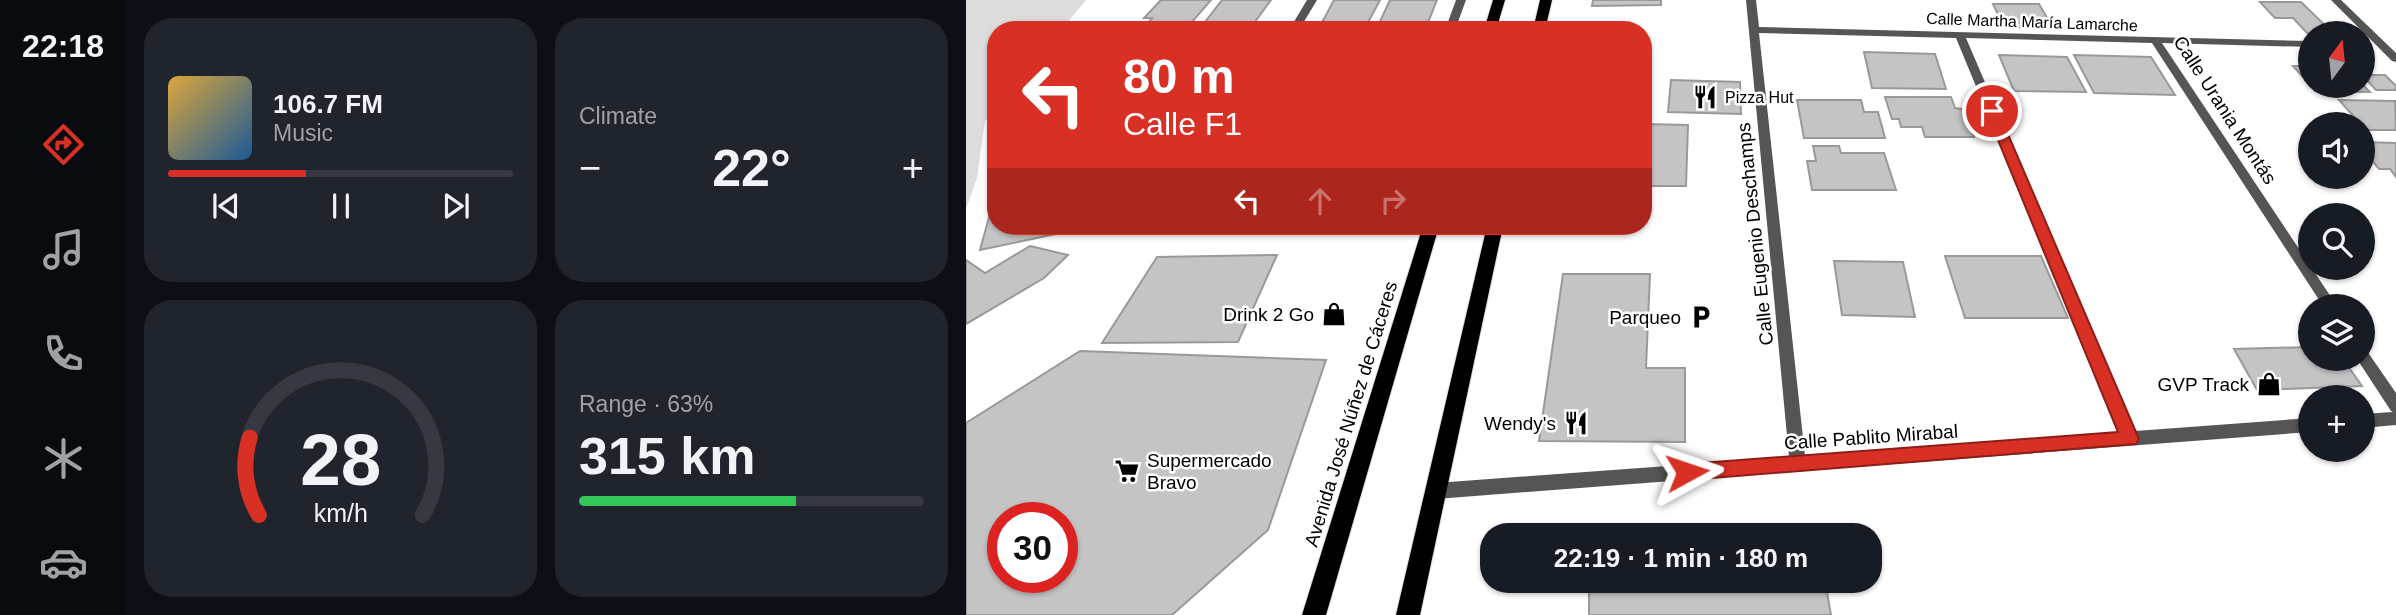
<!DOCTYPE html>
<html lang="en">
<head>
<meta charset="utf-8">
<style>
	:root { --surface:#171b24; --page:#20242c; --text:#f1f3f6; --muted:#9ea1a6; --line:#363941; --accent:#d93025 }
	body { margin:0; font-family:Helvetica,sans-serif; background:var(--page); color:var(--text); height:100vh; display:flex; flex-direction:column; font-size:26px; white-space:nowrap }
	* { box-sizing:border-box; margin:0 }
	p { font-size:23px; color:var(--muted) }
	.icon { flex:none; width:38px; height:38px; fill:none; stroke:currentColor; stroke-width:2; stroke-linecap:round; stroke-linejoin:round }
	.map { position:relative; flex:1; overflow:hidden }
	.panel { display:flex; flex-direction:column; gap:18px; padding:18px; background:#0d0f14; width:840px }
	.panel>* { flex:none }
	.banner { position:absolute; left:21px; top:21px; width:665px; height:214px; border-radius:28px; box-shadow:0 2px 5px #0004; background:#d93025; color:#fff; overflow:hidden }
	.needle { width:46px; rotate:15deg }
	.fabs { position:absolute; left:1332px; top:21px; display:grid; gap:14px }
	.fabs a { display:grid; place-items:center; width:77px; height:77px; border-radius:50%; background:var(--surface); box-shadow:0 2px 5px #0004; font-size:35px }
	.speed { position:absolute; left:21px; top:502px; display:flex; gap:14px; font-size:35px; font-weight:700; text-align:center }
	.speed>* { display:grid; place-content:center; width:91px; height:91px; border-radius:50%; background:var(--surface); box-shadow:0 2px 5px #0004; line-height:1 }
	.speed .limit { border:10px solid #d22; background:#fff; color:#111 }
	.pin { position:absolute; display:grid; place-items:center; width:60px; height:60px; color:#fff; margin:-30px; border:4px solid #fff; border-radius:50%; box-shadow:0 2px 7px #0007 }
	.me { position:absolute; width:77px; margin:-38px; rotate:85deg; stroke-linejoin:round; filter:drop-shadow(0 0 5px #0008) }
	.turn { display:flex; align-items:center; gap:24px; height:147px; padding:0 21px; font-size:32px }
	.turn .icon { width:91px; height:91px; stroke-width:2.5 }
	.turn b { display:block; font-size:49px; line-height:60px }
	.lanes { display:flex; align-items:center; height:66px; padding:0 21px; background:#0003; justify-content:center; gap:35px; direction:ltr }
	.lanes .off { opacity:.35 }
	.big { font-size:52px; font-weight:600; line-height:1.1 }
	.panel .tile { flex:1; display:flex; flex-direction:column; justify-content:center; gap:10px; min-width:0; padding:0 24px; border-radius:28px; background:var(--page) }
	.panel .dial { align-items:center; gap:0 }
	.dial svg { height:182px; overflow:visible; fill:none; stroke:var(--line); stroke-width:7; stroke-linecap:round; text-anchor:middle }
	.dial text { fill:var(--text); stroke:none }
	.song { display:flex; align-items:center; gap:21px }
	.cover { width:84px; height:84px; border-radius:10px; background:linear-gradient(135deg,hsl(40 70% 55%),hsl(210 70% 35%)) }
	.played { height:7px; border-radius:4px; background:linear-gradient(90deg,var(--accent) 40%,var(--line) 40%) }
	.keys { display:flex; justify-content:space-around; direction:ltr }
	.heat { display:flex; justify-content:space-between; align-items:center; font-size:38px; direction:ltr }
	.charge { height:10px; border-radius:5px; background:linear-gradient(90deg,#34c759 63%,var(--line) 0) }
	.panel .tiles { flex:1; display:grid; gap:18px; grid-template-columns:repeat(2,1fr) }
	.trip { position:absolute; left:514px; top:523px; width:402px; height:70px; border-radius:28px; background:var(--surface); box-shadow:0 2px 5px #0004; font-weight:600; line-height:70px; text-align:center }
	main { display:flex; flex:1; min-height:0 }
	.tabs { display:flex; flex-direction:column; width:126px; justify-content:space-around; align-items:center; background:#090b0e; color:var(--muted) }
	.tabs .icon { width:49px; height:49px }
	.tabs .active { color:var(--accent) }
	.tabs b { font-size:32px; color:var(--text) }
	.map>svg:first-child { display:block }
	.green { fill:#dcdcdc }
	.building { fill:#c4c4c4; stroke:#999; stroke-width:2; fill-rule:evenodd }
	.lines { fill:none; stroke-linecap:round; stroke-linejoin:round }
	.primary-casing { stroke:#dbdbdb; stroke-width:2 }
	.street { fill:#555; fill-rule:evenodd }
	.primary { fill:#000; fill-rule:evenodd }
	.route { fill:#d93025; stroke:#8d1f18; stroke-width:2 }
	.labels { text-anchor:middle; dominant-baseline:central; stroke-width:5; stroke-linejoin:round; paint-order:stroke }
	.far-street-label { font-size:16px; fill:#000; stroke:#fff }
	.far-poi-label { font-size:16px; fill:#000; stroke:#fff; text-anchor:start }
	.street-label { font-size:19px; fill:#000; stroke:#fff }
	.poi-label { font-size:19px; fill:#000; stroke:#fff; text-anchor:end }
</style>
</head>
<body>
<main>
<nav class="tabs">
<b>22:18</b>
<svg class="icon active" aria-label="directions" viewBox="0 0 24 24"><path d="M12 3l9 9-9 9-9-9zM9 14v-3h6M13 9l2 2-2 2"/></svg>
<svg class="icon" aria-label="music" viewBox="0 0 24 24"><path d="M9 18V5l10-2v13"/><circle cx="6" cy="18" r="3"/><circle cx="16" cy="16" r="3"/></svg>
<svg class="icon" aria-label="phone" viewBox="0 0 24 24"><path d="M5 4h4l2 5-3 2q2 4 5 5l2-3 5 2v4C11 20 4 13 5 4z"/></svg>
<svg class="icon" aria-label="climate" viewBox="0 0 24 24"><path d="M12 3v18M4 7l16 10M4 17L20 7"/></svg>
<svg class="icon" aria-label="car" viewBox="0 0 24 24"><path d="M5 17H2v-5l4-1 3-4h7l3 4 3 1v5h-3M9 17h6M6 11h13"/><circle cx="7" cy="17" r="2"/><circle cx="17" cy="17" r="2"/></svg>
</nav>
<section class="panel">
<div class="tiles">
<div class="tile">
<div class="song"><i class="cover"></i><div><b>106.7 FM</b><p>Music</p></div></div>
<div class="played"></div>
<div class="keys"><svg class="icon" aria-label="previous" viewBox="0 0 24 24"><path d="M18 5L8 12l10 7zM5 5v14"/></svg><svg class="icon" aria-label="pause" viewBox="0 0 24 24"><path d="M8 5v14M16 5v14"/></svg><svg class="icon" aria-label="next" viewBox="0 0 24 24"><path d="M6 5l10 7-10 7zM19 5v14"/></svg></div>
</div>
<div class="tile"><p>Climate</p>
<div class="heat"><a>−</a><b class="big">22°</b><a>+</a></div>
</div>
<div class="tile dial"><svg viewBox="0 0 100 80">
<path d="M14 69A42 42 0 1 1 86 69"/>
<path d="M14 69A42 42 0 0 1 10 35" stroke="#d93025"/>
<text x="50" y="56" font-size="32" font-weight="700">28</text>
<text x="50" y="72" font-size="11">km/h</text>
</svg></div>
<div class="tile"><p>Range · 63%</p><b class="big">315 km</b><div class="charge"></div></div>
</div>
</section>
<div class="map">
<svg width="1430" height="615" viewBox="0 0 1430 615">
	<rect width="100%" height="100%" fill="#fff"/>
	<polygon class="green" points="0,0 120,0 102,22 104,30 30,30 30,109 19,121 11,178 0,209"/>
	<g class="building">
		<polygon points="195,0 245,0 219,30 176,30 186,18 178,18"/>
		<polygon points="256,0 305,0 283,30 233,30"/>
		<polygon points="368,0 414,0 398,30 352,30"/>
		<polygon points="424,0 471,0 459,30 410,30"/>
		<polygon points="627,0 695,0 695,5 626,6"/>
		<polygon points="1294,2 1335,2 1367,33 1342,34 1327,18 1309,18"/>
		<polygon points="1027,4 1073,4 1087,28 1038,27"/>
		<polygon points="898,52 969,54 980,89 906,88"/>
		<polygon points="1033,55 1101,57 1120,92 1048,91"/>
		<polygon points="1108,55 1185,57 1209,95 1128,93"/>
		<polygon points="1327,66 1344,66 1344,85"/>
		<polygon points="1396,75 1419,75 1430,86 1430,90 1410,90"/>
		<polygon points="705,80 774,82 775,114 702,112"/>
		<polygon points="1396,84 1404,92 1349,91 1345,86"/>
		<polygon points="919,97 985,97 989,108 996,109 1008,137 959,137 956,127 935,127 933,119 926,119"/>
		<polygon points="831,100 895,100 898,112 912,112 919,138 838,138"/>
		<polygon points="1373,100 1429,101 1430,130 1400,130"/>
		<polygon points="677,124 722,125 720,186 677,186"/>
		<polygon points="1396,142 1430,143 1430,177 1424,169 1413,169 1397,150 1401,150"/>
		<polygon points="847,146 873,146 875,153 918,153 930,190 846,190 841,161 850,161"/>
		<polygon points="30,192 30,226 118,228 14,250"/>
		<polygon points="64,246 102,255 78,278 0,324 0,260 19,273"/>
		<polygon points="311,255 272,342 136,343 191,257"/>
		<polygon points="979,256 1075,256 1102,318 999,318"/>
		<polygon points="868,261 937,262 949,317 876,315"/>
		<polygon points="597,274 684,274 680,368 719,368 719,442 573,441"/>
		<polygon points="1344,347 1344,359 1377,359 1396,386 1291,390 1268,349"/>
		<path d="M 114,351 L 360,360 L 302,530 L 206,615 L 0,615 L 0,423 ZM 37,518 L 96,518 L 96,578 L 37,578 Z"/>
		<polygon points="623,581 859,581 865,615 623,615"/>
	</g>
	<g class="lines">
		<g class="primary-casing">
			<g id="primary">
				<polygon points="527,0 539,0 530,30 518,30"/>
				<polygon points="574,0 586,0 579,30 567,30"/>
				<polygon points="457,226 473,226 360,615 336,615"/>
				<polygon points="521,226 537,226 454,615 430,615"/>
			</g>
		</g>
		<g class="street">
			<polygon points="341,0 351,0 333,30 323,30"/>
			<polygon points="490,0 500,0 489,30 479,30"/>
			<path d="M 780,0 L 790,0 L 793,27 L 1344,41 L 1344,47 L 1196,43 L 1371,306 L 1357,306 L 1186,43 L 1000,38 L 1169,431 L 1344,418 L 1344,432 L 470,499 L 464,496 L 462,491 L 464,486 L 470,483 L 823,457 ZM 793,33 L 990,38 L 1153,432 L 839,456 Z"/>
			<polygon points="1365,0 1375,0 1430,53 1430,62 1426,61"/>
			<polygon points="1396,349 1401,351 1430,393 1430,425 1396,428 1396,414 1427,412 1425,411 1391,359 1396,359"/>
		</g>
		<use href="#primary" class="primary"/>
	</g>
	<polygon class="route" points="1026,107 1032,111 1173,439 1170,444 721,480 714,478 711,472 714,466 721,464 1152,432 1020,111"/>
	<defs>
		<g id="restaurant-bare" transform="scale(1.89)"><path d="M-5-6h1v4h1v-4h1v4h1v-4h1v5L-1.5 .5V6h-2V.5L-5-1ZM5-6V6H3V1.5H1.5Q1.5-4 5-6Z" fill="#000" stroke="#fff" stroke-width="2.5" paint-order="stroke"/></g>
		<g id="shop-bare" transform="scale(1.89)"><path d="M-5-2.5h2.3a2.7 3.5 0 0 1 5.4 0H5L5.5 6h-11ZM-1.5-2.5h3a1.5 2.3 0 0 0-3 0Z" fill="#000" stroke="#fff" stroke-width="2.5" paint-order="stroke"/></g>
		<g id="parking-bare" transform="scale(1.89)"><path d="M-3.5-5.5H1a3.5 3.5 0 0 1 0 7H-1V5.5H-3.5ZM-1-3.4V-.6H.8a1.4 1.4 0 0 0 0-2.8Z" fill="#000" stroke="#fff" stroke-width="2.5" paint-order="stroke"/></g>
		<g id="supermarket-bare" transform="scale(1.89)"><path d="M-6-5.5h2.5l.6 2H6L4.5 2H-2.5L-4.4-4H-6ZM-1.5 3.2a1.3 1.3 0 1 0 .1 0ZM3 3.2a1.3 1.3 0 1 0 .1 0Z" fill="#000" stroke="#fff" stroke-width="2.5" paint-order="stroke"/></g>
	</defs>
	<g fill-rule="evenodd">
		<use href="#restaurant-bare" x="739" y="97"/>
		<use href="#shop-bare" x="368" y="314"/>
		<use href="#parking-bare" x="735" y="317"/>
		<use href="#shop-bare" x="1303" y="384"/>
		<use href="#restaurant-bare" x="610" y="423"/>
		<use href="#supermarket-bare" x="161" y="471"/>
	</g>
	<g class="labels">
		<g class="far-street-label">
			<text transform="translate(1066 22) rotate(2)">Calle Martha María Lamarche</text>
		</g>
		<g class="far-poi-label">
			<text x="759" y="97">Pizza Hut</text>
		</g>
		<g class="street-label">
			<text transform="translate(1259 110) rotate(57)">Calle Urania Montás</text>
			<text transform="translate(789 234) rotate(-96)">Calle Eugenio Deschamps</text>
			<text transform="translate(385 414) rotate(-73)">Avenida José Núñez de Cáceres</text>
			<text transform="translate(905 437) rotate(-4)">Calle Pablito Mirabal</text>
		</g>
		<g class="poi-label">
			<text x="348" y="314">Drink 2 Go</text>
			<text x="715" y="317">Parqueo</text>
			<text x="1283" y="384">GVP Track</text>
			<text x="590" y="423">Wendy's</text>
			<text x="181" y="460" text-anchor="start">Supermercado<tspan x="181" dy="22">Bravo</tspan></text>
		</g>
	</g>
</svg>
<div class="fabs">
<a><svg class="needle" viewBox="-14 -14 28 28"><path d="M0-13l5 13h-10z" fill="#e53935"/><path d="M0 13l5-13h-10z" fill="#9ea1a6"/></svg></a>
<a><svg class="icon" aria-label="sound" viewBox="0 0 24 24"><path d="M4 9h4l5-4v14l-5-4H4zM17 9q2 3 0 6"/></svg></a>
<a><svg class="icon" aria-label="search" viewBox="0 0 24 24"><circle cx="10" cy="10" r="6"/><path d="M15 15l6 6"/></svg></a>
<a><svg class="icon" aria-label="layers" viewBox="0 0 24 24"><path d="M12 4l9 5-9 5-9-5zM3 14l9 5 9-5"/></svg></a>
<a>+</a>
</div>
<div class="speed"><div class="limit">30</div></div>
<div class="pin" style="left:1026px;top:111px;background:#d93025"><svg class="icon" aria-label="arrive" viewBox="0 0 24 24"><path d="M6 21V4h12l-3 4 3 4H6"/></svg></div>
<svg class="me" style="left:721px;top:472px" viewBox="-20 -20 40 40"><path d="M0-17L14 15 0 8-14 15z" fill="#d93025" stroke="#fff" stroke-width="4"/></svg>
<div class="trip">22:19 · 1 min · 180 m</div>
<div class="banner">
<div class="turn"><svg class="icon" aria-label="left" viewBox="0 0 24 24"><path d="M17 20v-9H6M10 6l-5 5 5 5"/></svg><div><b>80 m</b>Calle F1</div></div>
<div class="lanes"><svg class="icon" aria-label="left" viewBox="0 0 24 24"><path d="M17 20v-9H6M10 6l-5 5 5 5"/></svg><svg class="icon off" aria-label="ahead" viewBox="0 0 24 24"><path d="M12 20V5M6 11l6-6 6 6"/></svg><svg class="icon off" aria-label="right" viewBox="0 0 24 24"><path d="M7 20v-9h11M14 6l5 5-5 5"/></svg></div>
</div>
</div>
</main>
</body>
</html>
